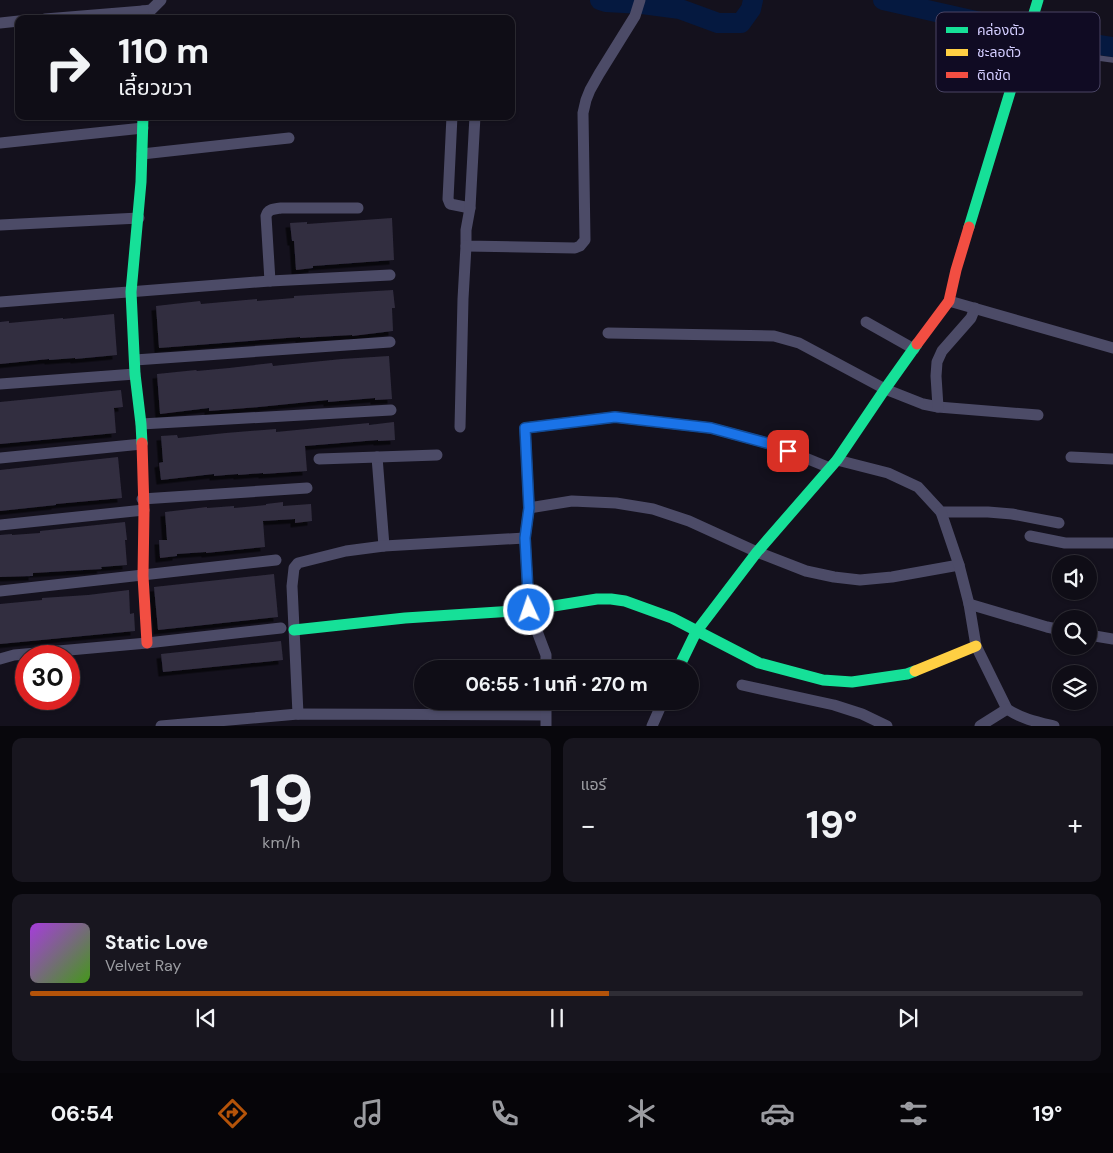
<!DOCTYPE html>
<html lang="th">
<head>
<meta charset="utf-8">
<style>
	:root { --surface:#0f0d16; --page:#18161f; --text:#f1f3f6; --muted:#9b9ca1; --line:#2f2d35; --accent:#b45309 }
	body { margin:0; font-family:"DM Sans","Noto Sans Thai",sans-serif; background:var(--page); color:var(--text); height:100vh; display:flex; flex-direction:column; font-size:19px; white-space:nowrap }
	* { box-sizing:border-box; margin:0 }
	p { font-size:16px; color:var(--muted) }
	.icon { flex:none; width:28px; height:28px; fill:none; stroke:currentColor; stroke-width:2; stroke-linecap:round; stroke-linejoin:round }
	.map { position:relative; height:726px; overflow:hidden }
	.drawer { display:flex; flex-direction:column; gap:12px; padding:12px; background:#08070c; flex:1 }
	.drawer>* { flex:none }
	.hud { position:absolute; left:15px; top:15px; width:500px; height:105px; border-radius:10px; box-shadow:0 1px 4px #0004,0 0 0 1px var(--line); background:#0f0d16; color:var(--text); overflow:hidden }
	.buttons { position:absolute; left:1052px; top:555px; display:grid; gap:10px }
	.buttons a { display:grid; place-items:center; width:45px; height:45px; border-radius:50%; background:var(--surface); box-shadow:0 1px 4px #0004,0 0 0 1px var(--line); font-size:25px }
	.speed { position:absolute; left:15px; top:645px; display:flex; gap:10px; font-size:25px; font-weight:700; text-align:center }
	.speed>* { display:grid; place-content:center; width:65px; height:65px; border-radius:50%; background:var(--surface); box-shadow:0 1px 4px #0004,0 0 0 1px var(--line); line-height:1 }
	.speed .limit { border:8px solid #d22; background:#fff; color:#111 }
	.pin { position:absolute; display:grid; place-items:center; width:42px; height:42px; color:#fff; margin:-21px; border-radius:10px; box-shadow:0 2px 8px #0006 }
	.me { position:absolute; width:55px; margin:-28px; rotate:357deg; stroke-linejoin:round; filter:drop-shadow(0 0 4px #0008) }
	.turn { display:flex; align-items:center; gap:18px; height:105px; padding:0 20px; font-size:22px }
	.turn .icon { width:65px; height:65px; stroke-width:2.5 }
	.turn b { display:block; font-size:35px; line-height:42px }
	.big { font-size:38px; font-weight:700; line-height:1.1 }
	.drawer .widget { flex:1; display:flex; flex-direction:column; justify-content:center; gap:8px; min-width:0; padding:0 18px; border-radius:10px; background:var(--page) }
	.drawer .dial { align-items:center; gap:0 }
	.dial b { font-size:65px; line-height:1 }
	.song { display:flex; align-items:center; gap:15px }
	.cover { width:60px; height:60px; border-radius:8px; background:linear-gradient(135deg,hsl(280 70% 55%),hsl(100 70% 35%)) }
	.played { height:5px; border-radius:2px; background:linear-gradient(90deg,var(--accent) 55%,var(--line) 55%) }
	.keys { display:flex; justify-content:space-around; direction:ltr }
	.heat { display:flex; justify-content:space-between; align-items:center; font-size:28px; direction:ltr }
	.drawer .tiles { flex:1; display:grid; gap:12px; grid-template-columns:1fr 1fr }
	.widget:last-child { grid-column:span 2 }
	.trip { position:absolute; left:414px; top:660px; width:285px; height:50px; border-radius:25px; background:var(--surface); box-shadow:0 1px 4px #0004,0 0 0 1px var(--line); font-weight:700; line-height:50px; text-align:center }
	.tab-bar { display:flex; height:80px; justify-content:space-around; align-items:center; background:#060509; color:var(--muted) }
	.tab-bar .icon { width:35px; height:35px }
	.tab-bar .current { color:var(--accent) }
	.tab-bar b { font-size:22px; color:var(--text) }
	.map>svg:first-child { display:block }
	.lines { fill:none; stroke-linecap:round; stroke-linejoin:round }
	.river { stroke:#051940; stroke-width:20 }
	.building { fill:#322e40; filter:url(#shadow) }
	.lane { stroke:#4c4b67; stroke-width:5.5 }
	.street { stroke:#4c4b67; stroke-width:11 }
	.fast { stroke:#16e098; stroke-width:11 }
	.slow { stroke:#ffcf43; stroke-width:11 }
	.jam { stroke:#f24e42; stroke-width:11 }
	.route-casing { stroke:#114b97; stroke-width:12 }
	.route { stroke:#1a73e8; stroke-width:9 }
	.key { fill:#100b23; stroke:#4a4565; stroke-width:1 }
	.key-label { font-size:14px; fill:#d3cdff }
</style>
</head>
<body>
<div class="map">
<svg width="1113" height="726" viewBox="0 0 1113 726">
	<defs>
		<filter id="shadow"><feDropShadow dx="-4.5" dy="4.5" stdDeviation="0" flood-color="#0009"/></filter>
	</defs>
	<rect width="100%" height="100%" fill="#14111d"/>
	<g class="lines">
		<g class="river">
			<polyline points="600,0 606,2 642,4 680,9 718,23 741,23 751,9 753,0"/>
			<polyline points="883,0 1042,36 1113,47"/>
		</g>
	</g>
	<g class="building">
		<polygon points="392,218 394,260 313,266 313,268 296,270 294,241 292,241 290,223 307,222 307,224"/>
		<polygon points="393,290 395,308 392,308 393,331 352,336 352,335 300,338 300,337 159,348 156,306 200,301 201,304 257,299 257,301 294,298 294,296"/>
		<polygon points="114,314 117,355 75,359 75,358 49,360 49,359 0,364 0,322 9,321 9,323 63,318 63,319"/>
		<polygon points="389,356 392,399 375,400 375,398 328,402 328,400 259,407 209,411 209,408 160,414 157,374 196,370 197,371 229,368 272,363 273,366 342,359"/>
		<polygon points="121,390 123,407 114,408 116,433 0,444 0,402"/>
		<polygon points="394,422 395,440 378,441 378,440 305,446 307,471 263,474 263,473 238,475 238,474 214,476 214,474 161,480 159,463 163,462 161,436 177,435 178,438 226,433 276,429 276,432 369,423 369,425"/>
		<polygon points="118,457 122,498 56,504 56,505 0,511 0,470"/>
		<polygon points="283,502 283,506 311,504 312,521 295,523 295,519 263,521 265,547 206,553 206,552 177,554 177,556 160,558 159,540 167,540 165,512 207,507 207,508 234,506 234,508 266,505 266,504"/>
		<polygon points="125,522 127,540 125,540 127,565 101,567 102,569 33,573 33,576 0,577 0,535 12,534 12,535 40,533 40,531"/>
		<polygon points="274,574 278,617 158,630 154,587"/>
		<polygon points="129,590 130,614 134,613 135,631 0,644 0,604 42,600 42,598 88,595"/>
		<polygon points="281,641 283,660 163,672 161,654"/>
	</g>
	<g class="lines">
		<polyline class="lane" points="1025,48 1113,60"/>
		<g class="street">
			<polyline points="143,17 143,11 151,10 161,0"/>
			<polyline points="45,19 143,11"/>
			<polyline points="0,23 19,21"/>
			<polyline points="452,116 448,199 450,204 470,208"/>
			<polyline points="475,116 470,208 466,230 466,246 575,248 580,246 585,240 583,113 586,100 590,90 599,74 635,16 640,0"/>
			<polyline points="0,143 143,128"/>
			<polyline points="142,154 289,138"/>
			<polyline points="0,225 139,218"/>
			<path d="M 270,281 L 266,216 C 268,209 274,209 281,208 L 358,208"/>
			<polyline points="949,301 1113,348"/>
			<polyline points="0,302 270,281 390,275"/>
			<polyline points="866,322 914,349"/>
			<polyline points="608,333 774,336 799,343 885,389 923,404 938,407 1038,415"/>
			<polyline points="135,360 390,342"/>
			<polyline points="0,384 135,374"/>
			<polyline points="938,407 936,376 937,362 942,351 971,318 975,308"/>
			<polyline points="141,424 391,410"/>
			<polyline points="460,427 463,299 466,246"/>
			<polyline points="377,457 384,546"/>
			<polyline points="1071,457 1113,459"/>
			<polyline points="0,458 142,444"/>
			<polyline points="319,459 437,455"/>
			<polyline points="837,460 888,473 918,487 941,512 988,512 1012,514 1059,523"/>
			<polyline points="142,499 307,488"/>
			<polyline points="529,508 572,501 616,503 653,509 689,521 757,552 806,571 834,577 860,580 892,577 959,565"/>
			<path d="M 941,512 L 959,565 L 969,604 L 976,646 L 1007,709 C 1022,719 1037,722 1054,726"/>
			<polyline points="0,525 144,510"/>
			<polyline points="1030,536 1065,543 1113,543"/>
			<polyline points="0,591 276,560"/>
			<polyline points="969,604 1047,627 1061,630"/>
			<polyline points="1089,635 1113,639"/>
			<polyline points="0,659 14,655 147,643 281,628"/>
			<polyline points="546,669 546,655 529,610 525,538 529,508 525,428 615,417 711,428 774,445 830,468"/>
			<polyline points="742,685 834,705 862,714 887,726"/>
			<polyline points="298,714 292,586 294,568 298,563 346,551 384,546 525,538"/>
			<polyline points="161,726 298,714 545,715"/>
			<polyline points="546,726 546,701"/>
			<polyline points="652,726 663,701"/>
			<polyline points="980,726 1007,709"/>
		</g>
		<g class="fast">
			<polyline points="969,227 1038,0"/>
			<polyline points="142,443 141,424 135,374 131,292 141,182 143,116"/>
			<polyline points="294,630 405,618 529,610 597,599 611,599 625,601 672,618 759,663 823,680 852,682 907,674 915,671"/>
			<polyline points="678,669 696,632 757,552 837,460 885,389 917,344"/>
		</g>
		<polyline class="slow" points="915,671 976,646"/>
		<g class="jam">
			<polyline points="917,344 949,301 956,270 969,227"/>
			<polyline points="142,443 144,510 143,576 147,643"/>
		</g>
	</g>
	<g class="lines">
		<g class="route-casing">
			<polyline id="route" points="529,610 525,538 529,508 525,428 615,417 711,428 774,445 788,451"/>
		</g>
		<use href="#route" class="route"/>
	</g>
	<rect x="936" y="12" width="164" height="80" rx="8" class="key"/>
	<rect x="946" y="27" width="22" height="6" fill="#16e098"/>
	<rect x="946" y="49" width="22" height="7" fill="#ffcf43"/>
	<rect x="946" y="72" width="22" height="6" fill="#f24e42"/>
	<g class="key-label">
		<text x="977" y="35">คล่องตัว</text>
		<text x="977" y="57">ชะลอตัว</text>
		<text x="977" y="80">ติดขัด</text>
	</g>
</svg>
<div class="buttons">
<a><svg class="icon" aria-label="sound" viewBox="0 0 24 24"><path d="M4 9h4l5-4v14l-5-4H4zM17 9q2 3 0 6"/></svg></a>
<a><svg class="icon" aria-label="search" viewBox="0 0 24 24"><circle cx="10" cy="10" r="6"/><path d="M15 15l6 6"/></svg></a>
<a><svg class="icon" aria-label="layers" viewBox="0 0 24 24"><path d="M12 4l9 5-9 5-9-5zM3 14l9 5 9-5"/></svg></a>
</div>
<div class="speed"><div class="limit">30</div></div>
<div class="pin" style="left:788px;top:451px;background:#d93025"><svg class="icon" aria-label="arrive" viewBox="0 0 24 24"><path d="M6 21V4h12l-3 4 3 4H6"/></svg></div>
<svg class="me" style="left:529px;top:610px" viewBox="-20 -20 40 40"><circle r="17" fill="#1a73e8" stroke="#fff" stroke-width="3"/><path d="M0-11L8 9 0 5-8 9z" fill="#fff"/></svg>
<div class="trip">06:55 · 1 นาที · 270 m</div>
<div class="hud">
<div class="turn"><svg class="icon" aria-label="right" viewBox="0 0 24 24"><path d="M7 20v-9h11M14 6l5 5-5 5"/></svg><div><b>110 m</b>เลี้ยวขวา</div></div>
</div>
</div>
<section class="drawer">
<div class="tiles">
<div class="widget dial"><b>19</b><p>km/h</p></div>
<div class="widget"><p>แอร์</p>
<div class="heat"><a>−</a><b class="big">19°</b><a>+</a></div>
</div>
<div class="widget">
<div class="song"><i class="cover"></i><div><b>Static Love</b><p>Velvet Ray</p></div></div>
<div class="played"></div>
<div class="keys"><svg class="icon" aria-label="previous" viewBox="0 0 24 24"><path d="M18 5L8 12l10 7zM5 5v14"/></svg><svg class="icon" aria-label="pause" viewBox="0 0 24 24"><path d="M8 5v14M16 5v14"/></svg><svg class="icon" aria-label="next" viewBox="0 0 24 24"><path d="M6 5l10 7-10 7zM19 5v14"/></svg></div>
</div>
</div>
</section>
<nav class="tab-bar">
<b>06:54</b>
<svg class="icon current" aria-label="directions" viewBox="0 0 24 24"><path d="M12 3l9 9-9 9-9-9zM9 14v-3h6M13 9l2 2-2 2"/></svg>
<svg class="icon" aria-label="music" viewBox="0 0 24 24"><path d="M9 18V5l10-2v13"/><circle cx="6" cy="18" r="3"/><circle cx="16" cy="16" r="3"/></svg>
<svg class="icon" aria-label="phone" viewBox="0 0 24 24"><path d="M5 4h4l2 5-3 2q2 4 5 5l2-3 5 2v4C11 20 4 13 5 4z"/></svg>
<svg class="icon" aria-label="climate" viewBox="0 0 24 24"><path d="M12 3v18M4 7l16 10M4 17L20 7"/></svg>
<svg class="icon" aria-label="car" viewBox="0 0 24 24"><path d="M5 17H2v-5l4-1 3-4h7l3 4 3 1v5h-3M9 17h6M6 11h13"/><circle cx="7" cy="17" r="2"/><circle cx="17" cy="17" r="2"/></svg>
<svg class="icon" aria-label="filters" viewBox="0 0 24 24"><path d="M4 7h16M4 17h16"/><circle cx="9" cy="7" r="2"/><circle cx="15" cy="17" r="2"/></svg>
<b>19°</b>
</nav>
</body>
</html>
